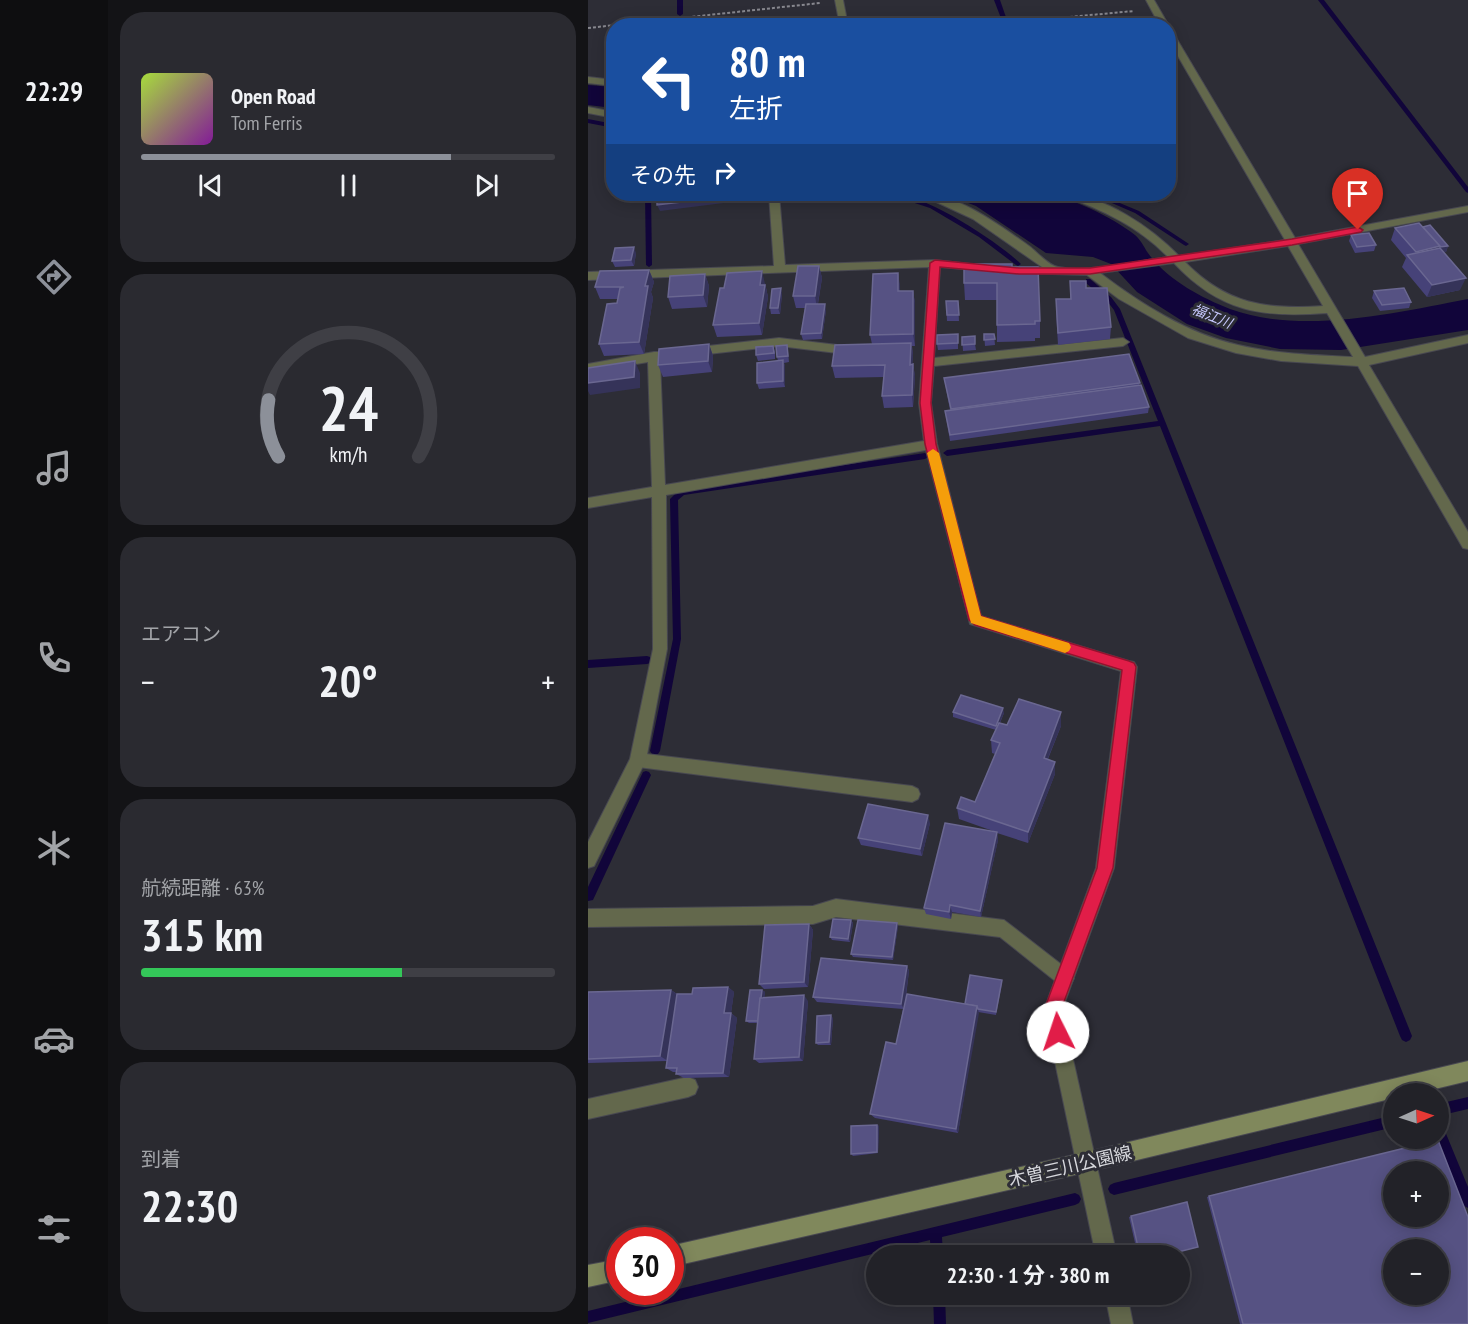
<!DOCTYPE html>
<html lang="ja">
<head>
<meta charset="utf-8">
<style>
	:root { --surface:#222228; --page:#2a2a30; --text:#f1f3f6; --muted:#a2a4a8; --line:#3f3f45; --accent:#8c9099 }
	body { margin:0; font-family:"PT Sans Narrow","Noto Sans JP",sans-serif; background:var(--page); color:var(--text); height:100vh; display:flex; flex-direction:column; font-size:22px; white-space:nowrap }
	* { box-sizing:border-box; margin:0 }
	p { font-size:20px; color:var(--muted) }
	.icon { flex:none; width:33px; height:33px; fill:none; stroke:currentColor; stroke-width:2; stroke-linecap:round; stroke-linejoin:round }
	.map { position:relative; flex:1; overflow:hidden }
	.drawer { display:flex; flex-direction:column; gap:12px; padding:12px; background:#131316; width:480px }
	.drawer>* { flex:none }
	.top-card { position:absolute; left:18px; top:18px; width:570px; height:183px; border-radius:24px; box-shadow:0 3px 15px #0003,0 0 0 2px var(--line); background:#1a4fa0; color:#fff; overflow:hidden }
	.needle { width:39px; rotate:87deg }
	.tools { position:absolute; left:795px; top:1083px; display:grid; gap:12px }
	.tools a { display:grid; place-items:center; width:66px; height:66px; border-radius:50%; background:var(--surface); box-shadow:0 3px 15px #0003,0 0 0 2px var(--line); font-size:30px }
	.speed { position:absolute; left:18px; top:1227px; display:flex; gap:12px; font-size:30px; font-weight:700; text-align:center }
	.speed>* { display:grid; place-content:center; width:78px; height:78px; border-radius:50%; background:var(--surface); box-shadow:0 3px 15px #0003,0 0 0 2px var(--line); line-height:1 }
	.speed .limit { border:9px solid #d22; background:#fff; color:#111 }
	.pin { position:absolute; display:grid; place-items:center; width:51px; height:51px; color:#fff; margin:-62px -26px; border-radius:50% 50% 50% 0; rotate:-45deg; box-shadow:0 0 6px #0007 }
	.pin .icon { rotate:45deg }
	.me { position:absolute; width:66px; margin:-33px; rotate:356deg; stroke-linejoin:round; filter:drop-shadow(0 0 4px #0008) }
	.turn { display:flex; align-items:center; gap:21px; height:126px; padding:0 24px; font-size:27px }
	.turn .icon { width:78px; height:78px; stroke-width:2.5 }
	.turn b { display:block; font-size:42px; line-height:51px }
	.then { display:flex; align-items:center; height:57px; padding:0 24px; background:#0003; gap:12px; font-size:22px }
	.big { font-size:45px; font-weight:700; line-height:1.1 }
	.drawer .tile { flex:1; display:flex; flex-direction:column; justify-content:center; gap:9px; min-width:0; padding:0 21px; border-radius:24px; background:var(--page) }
	.drawer .dial { align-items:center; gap:0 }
	.dial svg { height:156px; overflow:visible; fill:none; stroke:var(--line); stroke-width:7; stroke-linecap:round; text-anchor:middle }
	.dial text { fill:var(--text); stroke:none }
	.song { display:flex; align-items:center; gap:18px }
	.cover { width:72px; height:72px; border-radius:9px; background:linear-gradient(135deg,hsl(80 70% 55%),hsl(290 70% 35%)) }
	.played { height:6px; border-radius:3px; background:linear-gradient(90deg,var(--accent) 75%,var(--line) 75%) }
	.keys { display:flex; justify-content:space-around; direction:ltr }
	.heat { display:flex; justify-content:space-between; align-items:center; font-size:33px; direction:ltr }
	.charge { height:9px; border-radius:4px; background:linear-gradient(90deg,#34c759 63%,var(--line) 0) }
	.trip { position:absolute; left:278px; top:1245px; width:324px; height:60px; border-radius:30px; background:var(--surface); box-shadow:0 3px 15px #0003,0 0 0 2px var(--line); font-weight:700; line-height:60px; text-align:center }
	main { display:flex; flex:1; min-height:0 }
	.tab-bar { display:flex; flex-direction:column; width:108px; justify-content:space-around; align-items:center; background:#0e0e10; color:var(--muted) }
	.tab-bar .icon { width:42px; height:42px }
	.tab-bar .active { color:var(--accent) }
	.tab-bar b { font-size:27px; color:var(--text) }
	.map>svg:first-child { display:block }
	.water { fill:#11053a }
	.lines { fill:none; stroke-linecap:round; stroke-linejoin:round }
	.stream { fill:#11053a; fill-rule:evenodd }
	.lane-casing { stroke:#484851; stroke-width:2 }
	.street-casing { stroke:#484851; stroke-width:2 }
	.secondary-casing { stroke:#484851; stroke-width:2 }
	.path { stroke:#88888f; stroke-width:2; stroke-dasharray:3 2; stroke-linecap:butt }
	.lane { fill:#63684c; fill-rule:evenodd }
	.street { fill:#63684c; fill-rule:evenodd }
	.secondary { fill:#80885c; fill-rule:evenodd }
	.wall { fill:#464278 }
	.shaded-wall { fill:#353359 }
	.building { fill:#565283; stroke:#6a6791; stroke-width:1.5; fill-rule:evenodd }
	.route { fill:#e11d48; stroke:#92132f; stroke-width:1.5 }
	.slow { fill:#f59e0b }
	.labels { text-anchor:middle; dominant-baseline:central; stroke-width:6; stroke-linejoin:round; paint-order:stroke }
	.far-water-label { font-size:14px; font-style:italic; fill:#c7c8fe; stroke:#2d2d36 }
	.near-street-label { font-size:18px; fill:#d7d8dd; stroke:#2d2d36 }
</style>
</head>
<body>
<main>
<nav class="tab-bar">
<b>22:29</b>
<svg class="icon active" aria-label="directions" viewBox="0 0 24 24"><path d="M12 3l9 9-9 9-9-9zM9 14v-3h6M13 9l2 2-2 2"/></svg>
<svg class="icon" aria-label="music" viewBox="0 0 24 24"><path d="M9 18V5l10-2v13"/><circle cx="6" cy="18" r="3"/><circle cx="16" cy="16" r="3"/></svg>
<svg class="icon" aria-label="phone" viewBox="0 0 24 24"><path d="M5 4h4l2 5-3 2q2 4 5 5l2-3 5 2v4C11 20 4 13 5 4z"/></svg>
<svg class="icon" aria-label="climate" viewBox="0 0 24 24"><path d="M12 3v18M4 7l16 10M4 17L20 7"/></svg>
<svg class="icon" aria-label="car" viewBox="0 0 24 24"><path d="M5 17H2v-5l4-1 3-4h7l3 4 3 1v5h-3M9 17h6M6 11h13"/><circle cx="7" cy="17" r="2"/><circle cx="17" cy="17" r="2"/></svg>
<svg class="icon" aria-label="filters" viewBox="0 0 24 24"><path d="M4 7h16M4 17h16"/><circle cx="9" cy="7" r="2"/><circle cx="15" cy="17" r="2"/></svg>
</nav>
<section class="drawer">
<div class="tile">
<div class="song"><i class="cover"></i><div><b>Open Road</b><p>Tom Ferris</p></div></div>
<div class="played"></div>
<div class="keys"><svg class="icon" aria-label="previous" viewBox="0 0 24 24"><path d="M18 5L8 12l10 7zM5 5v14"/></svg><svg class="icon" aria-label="pause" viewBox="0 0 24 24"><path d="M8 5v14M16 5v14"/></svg><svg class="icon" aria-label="next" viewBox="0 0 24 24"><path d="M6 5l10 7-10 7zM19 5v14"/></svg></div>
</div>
<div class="tile dial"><svg viewBox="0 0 100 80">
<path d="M14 69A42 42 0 1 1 86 69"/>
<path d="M14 69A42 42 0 0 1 9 40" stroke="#8c9099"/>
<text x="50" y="56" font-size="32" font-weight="700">24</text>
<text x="50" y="72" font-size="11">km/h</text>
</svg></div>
<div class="tile"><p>エアコン</p>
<div class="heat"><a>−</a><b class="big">20°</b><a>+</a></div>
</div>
<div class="tile"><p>航続距離 · 63%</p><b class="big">315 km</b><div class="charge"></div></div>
<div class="tile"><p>到着</p><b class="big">22:30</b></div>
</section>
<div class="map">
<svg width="880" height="1324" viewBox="0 0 880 1324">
	<rect width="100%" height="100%" fill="#2d2d36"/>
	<g class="water">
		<polygon points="0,85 25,87 25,108 0,105"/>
		<path d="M 357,194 C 389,194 421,191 452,194 C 482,196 524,217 547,235 C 554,241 557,250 563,257 C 582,281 614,298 642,309 C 713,335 808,313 880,299 L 880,330 L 753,350 L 692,349 L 638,338 L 599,324 L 549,292 L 523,264 L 505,257 L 458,253 L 388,206 Z"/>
	</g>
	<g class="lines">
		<g class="stream">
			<polygon points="89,0 95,0 95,14 92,16 89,14"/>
			<polygon points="406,0 412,0 421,26 416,26"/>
			<polygon points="730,0 736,0 880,187 880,193 878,192"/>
			<polygon points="0,119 26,124 26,128 0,123"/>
			<polygon points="57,194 63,194 64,265 61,267 58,265"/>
			<path d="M 299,194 C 332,190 409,241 433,264 L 430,266 L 428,265 L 391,237 L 342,208 Z"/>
			<polygon points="503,194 510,194 551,211 601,244 598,246 596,245 547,213"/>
			<polygon points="498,279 502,279 523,297 532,309 824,1036 822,1040 818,1042 814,1040 812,1036 572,426 359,456 355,453 359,450 570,421 526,310 519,301 498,283"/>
			<polygon points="337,453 341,456 337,459 96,495 90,500 93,639 72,751 70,754 67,755 64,754 62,751 85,639 82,499 91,490 94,489"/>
			<polygon points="59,656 62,657 63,660 62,663 59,664 0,668 0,660"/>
			<polygon points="58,771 61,772 63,775 5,900 0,901 0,887 55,772"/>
			<polygon points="880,1097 880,1109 850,1116 850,1104"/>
			<polygon points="806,1115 806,1127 526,1195 522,1193 520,1189 522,1185 526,1183"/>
			<polygon points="850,1122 854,1124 880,1187 880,1208 876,1206 848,1138 850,1138"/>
			<polygon points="487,1193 491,1195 493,1199 491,1203 487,1205 354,1237 355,1256 343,1256 342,1240 0,1323 0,1311"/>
			<polygon points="345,1294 357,1294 358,1324 346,1324"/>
		</g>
		<g class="lane-casing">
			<g id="lane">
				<polygon points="50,753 324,786 330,789 332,794 330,799 324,802 50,767 44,765 42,760 44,755"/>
				<polygon points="248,899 416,920 483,972 486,978 483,984 477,987 471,984 412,937 248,917 225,924 0,927 0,909 225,906"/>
				<polygon points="100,1077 107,1080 110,1087 107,1094 100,1097 0,1119 0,1099"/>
			</g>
		</g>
		<g class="street-casing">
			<g id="street">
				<polygon points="247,0 255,0 260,26 252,26"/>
				<polygon points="558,0 566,0 581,26 580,27 572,26"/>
				<path d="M 580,28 L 584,31 L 707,238 L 880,206 L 880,212 L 710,244 L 777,357 L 880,335 L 880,343 L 781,365 L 880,532 L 880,549 L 875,548 L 770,366 L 693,361 L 648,353 L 600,338 L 531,299 L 499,275 L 428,273 L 428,269 L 454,267 L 385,219 L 331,194 C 365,190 414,227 441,246 C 449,252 461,266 470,267 C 502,273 548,261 580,257 C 551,227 515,210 476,196 L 475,194 C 515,194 564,228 591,256 L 697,240 L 580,39 ZM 700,246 L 735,306 C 678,310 638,304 597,262 ZM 586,263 C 632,312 674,318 739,313 L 765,357 C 726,355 688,354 650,345 C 600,334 553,304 512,273 Z"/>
				<polygon points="0,77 26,80 26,86 0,83"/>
				<polygon points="0,107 26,112 26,118 0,113"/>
				<polygon points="181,194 191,194 197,265 347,260 400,266 402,268 396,271 352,267 346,358 535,338 541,342 535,346 346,366 343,403 349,444 393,616 541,661 546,662 549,667 526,868 474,1010 529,1256 508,1256 456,1010 508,868 533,671 382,624 338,450 78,495 79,649 58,760 6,866 0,868 0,842 42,759 65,649 64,497 0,508 0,498 64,487 60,362 0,372 0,364 66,352 79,352 79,358 72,360 77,485 336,441 331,403 341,267 0,280 0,272 186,266"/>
				<polygon points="191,338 266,347 272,351 266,355 191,346 102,356 96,352 102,348"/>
				<polygon points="517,1294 539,1294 545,1324 523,1324"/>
			</g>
		</g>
		<g class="secondary-casing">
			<g id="secondary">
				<polygon points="880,1061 880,1081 826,1094 806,1094 806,1098 499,1172 82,1267 82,1246 499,1152"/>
				<polygon points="32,1259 32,1280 0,1287 0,1265"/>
			</g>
		</g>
		<g class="path">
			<polyline points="427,22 546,11"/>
			<polyline points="0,28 232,3"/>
		</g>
		<use href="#lane" class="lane"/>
		<use href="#street" class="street"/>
		<use href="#secondary" class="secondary"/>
	</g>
	<g class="wall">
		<polygon points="835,227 860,246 858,252 855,252 872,290 839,297 814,267 818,258 803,240 807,228"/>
		<polygon points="763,235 788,245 786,251 767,253 761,241"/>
		<polygon points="48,253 46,266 27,267 24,261"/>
		<polygon points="231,266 234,278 230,304 238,310 234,339 215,340 213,334 217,308 208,308 205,296"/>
		<polygon points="425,267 452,321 452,338 447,338 447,341 409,342 409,300 377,300 376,283"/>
		<polygon points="61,270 66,282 63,292 65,298 56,354 16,356 11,344 29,303 30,299 12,299 7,287"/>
		<polygon points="310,273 312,291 325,291 327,303 327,346 324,346 325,355 324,364 325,364 327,376 325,407 296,408 294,396 296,377 247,378 244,366 284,344 282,335"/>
		<polygon points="117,274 121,286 119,307 84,309 80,297"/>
		<polygon points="482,281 498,288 523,327 522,339 470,345 468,311 468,299 482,299"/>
		<polygon points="177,283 180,297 174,335 129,337 125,325"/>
		<polygon points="786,291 823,302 821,308 792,311 784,298"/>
		<polygon points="194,294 192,314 183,314 182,308"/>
		<polygon points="358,301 370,301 371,321 359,321"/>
		<polygon points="370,334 370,349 350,350 349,344"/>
		<polygon points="396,334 406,334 407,345 397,346"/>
		<polygon points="374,337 387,344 388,350 375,351"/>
		<polygon points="121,344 125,356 124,372 75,377 70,365"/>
		<polygon points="185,346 187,352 187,359 170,361 168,355"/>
		<polygon points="200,351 201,362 196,363 197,366 197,387 171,389 169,383 190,361 189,357"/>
		<polygon points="356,378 552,383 551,385 561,407 560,413 362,441 357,411 362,410"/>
		<polygon points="365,712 416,713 412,723 419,725 473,726 460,759 467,762 467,774 440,843 409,833 410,840 393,917 364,912 363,919 338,914 336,908 405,831 371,819 369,808 387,802 407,754 404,753 403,740 408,730 365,717"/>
		<polygon points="342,823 334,856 273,845 270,838"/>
		<polygon points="263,920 265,923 262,942 244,940 242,937"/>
		<polygon points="221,924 225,930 220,987 176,989 171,984"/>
		<polygon points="310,926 305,960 265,957 263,954"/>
		<polygon points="319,966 321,971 317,1005 377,1004 414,983 408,1015 390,1012 370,1133 287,1118 282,1114 308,1044 315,1009 229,1002 225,997"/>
		<polygon points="140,987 146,992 143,1013 149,1018 141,1077 96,1078 88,1074 89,1072 85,1072 78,1068 79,1061 0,1063 0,992 83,990 89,994 104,994"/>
		<polygon points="174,990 177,992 176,998 220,1001 215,1061 171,1063 166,1059 170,1023 161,1023 158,1021"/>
		<polygon points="245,1018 243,1045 230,1045 228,1043"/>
		<polygon points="289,1125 291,1126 290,1153 265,1156 263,1154"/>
		<polygon points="850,1140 880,1324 652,1324 619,1197"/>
		<polygon points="599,1202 574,1256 550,1256 541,1217"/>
	</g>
	<g class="shaded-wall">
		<polygon points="161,194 175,194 175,198 72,211 69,205"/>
		<polygon points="852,246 860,246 858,252 824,261 828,252"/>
		<polygon points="46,247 48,253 46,266 43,260"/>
		<polygon points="231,266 234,278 229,308 227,296"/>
		<polygon points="61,270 66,282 63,292 65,298 56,354 51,342 57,286"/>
		<polygon points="174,271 180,297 174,335 171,323 172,285"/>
		<polygon points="310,273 312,285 311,303 310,291"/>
		<polygon points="117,274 121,286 119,307 115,295"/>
		<polygon points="878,278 872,290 839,297 844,285"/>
		<polygon points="193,288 194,294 192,314 190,308"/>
		<polygon points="325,291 327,303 327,346 325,334"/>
		<polygon points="237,304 238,310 234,339 233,333"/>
		<polygon points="323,343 325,355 324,376 322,365"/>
		<polygon points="121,344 125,356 124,372 120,361"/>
		<polygon points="195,360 197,366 197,387 195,381"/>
		<polygon points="47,361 52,373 52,388 2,395 0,391 0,383"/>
		<polygon points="325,364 327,376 325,407 324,395"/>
		<polygon points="415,708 416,713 408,731 408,726"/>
		<polygon points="473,712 473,726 455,770 456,758"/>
		<polygon points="467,762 467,774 440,843 440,832"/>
		<polygon points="340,815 342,823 334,856 332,849"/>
		<polygon points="409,832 410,840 393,917 392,911"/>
		<polygon points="362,905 364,912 363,919 361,912"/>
		<polygon points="263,920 265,923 262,942 260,939"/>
		<polygon points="309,923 310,926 305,960 304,957"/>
		<polygon points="221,924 225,930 220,987 216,982"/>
		<polygon points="319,966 321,971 316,1009 313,1004"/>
		<polygon points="140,987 146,992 143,1013 149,1018 141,1077 135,1073 136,1013"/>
		<polygon points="83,990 90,995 80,1061 72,1056"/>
		<polygon points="174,990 177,992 174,1023 171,1021"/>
		<polygon points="216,995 220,1001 215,1061 211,1057"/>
		<polygon points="389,1006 391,1013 370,1133 368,1129"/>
		<polygon points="243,1015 245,1018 243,1045 241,1042"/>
		<polygon points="289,1125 291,1126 290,1153 289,1152"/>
	</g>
	<g class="building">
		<polygon points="69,194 161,194 69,205"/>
		<polygon points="831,223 852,246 828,252 807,228"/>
		<polygon points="842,225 860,246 852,247 852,246 835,227"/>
		<polygon points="781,233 788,245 769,247 763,235"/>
		<polygon points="46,247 43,260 24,261 27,248"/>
		<polygon points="852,248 878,278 844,285 819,255"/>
		<polygon points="376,264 424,264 424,267 450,267 452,321 447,321 447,324 409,325 409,283 376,283"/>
		<polygon points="210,266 231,266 227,296 205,296"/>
		<polygon points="61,270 57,286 60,286 51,342 11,344 19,304 29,303 32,288 36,287 7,287 12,271"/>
		<polygon points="174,271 172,285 177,285 171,323 125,325 132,288 136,288 139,273"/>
		<polygon points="310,273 310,291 325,291 325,334 282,335 285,274"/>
		<polygon points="117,274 115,295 80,297 82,276"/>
		<polygon points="482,281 498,281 498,288 519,288 523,327 470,333 468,299 483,299"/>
		<polygon points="193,288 190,308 182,308 184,289"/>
		<polygon points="816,288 823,302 794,305 786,291"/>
		<polygon points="358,301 370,301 371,315 359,315"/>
		<polygon points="218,304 237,304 233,333 213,334"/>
		<polygon points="370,334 370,343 349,344 349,335"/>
		<polygon points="396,334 406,334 407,339 396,340"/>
		<polygon points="387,336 387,344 374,345 374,337"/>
		<polygon points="323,343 322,365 325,364 324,395 294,396 297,365 244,366 247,345"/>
		<polygon points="121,344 120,361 70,365 71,349"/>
		<polygon points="199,345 200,356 189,357 188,346"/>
		<polygon points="185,346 186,353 168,355 168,347"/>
		<polygon points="541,354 552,383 363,409 356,378"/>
		<polygon points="195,360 195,381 169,383 169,363"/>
		<polygon points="47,361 46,377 0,383 0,368"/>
		<polygon points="553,385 561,407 362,435 357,411"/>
		<polygon points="373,695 415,708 408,726 365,712"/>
		<polygon points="431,699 473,712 456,758 467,762 440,832 369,808 373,797 387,802 412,743 403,740 411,723 419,725"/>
		<polygon points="280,804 340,815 332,849 270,838"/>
		<polygon points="357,823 409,832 392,911 362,905 361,912 336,908"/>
		<polygon points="245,919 263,920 260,939 242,937"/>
		<polygon points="270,920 309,923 304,957 263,954"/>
		<polygon points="221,924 216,982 171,984 177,925"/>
		<polygon points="233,958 319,966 313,1004 225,997"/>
		<polygon points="382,975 414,980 408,1012 390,1009 389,1006 377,1004"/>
		<polygon points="140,987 136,1013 143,1013 135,1073 88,1074 89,1068 78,1068 89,994 104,994 105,988"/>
		<polygon points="83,990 72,1056 0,1059 0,992"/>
		<polygon points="162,990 174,990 170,1021 158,1021"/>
		<polygon points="319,994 389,1006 368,1129 282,1114 298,1042 308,1044"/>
		<polygon points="216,995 211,1057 166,1059 172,998"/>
		<polygon points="243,1015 241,1042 228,1043 229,1016"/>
		<polygon points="289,1125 289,1152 263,1154 263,1126"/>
		<path d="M 850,1140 L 880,1217 L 880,1324 L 655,1324 L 621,1196 ZM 806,1172 L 850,1172 L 850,1216 L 806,1216 ZM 806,1250 L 850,1250 L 850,1294 L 806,1294 Z"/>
		<polygon points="599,1202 610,1247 574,1256 552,1256 543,1216"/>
	</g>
	<polygon class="route" points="770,227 775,230 773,232 704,245 502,274 431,274 352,267 343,403 348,444 393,616 541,661 546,663 548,667 525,868 473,1010 478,1032 476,1038 470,1040 464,1038 456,1010 509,868 534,670 387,625 381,620 337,444 332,403 342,263 347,260 431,268 502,268 704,239"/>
	<polygon class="slow" points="345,449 351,453 393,616 481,643 483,647 481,651 477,653 383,623 339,453"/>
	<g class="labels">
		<g class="far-water-label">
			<text transform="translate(624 316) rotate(22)">福江川</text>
		</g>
		<g class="near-street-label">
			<text transform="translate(482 1166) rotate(-13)">木曽三川公園線</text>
		</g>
	</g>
</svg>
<div class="tools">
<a><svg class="needle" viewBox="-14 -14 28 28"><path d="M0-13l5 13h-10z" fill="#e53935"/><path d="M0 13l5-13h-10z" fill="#a2a4a8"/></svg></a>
<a>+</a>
<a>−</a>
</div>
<div class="speed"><div class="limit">30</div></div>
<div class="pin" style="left:770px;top:230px;background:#d93025"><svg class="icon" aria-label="arrive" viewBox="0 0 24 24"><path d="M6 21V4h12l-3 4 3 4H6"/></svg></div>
<svg class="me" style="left:470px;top:1032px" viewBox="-20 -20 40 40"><circle r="19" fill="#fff"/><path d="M0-13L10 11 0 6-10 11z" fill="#e11d48"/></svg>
<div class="trip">22:30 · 1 分 · 380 m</div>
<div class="top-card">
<div class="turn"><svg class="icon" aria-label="left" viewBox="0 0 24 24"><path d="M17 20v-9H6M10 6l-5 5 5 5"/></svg><div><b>80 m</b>左折</div></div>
<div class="then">その先<svg class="icon" aria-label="right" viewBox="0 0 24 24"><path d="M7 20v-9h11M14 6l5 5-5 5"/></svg></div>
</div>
</div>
</main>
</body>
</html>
